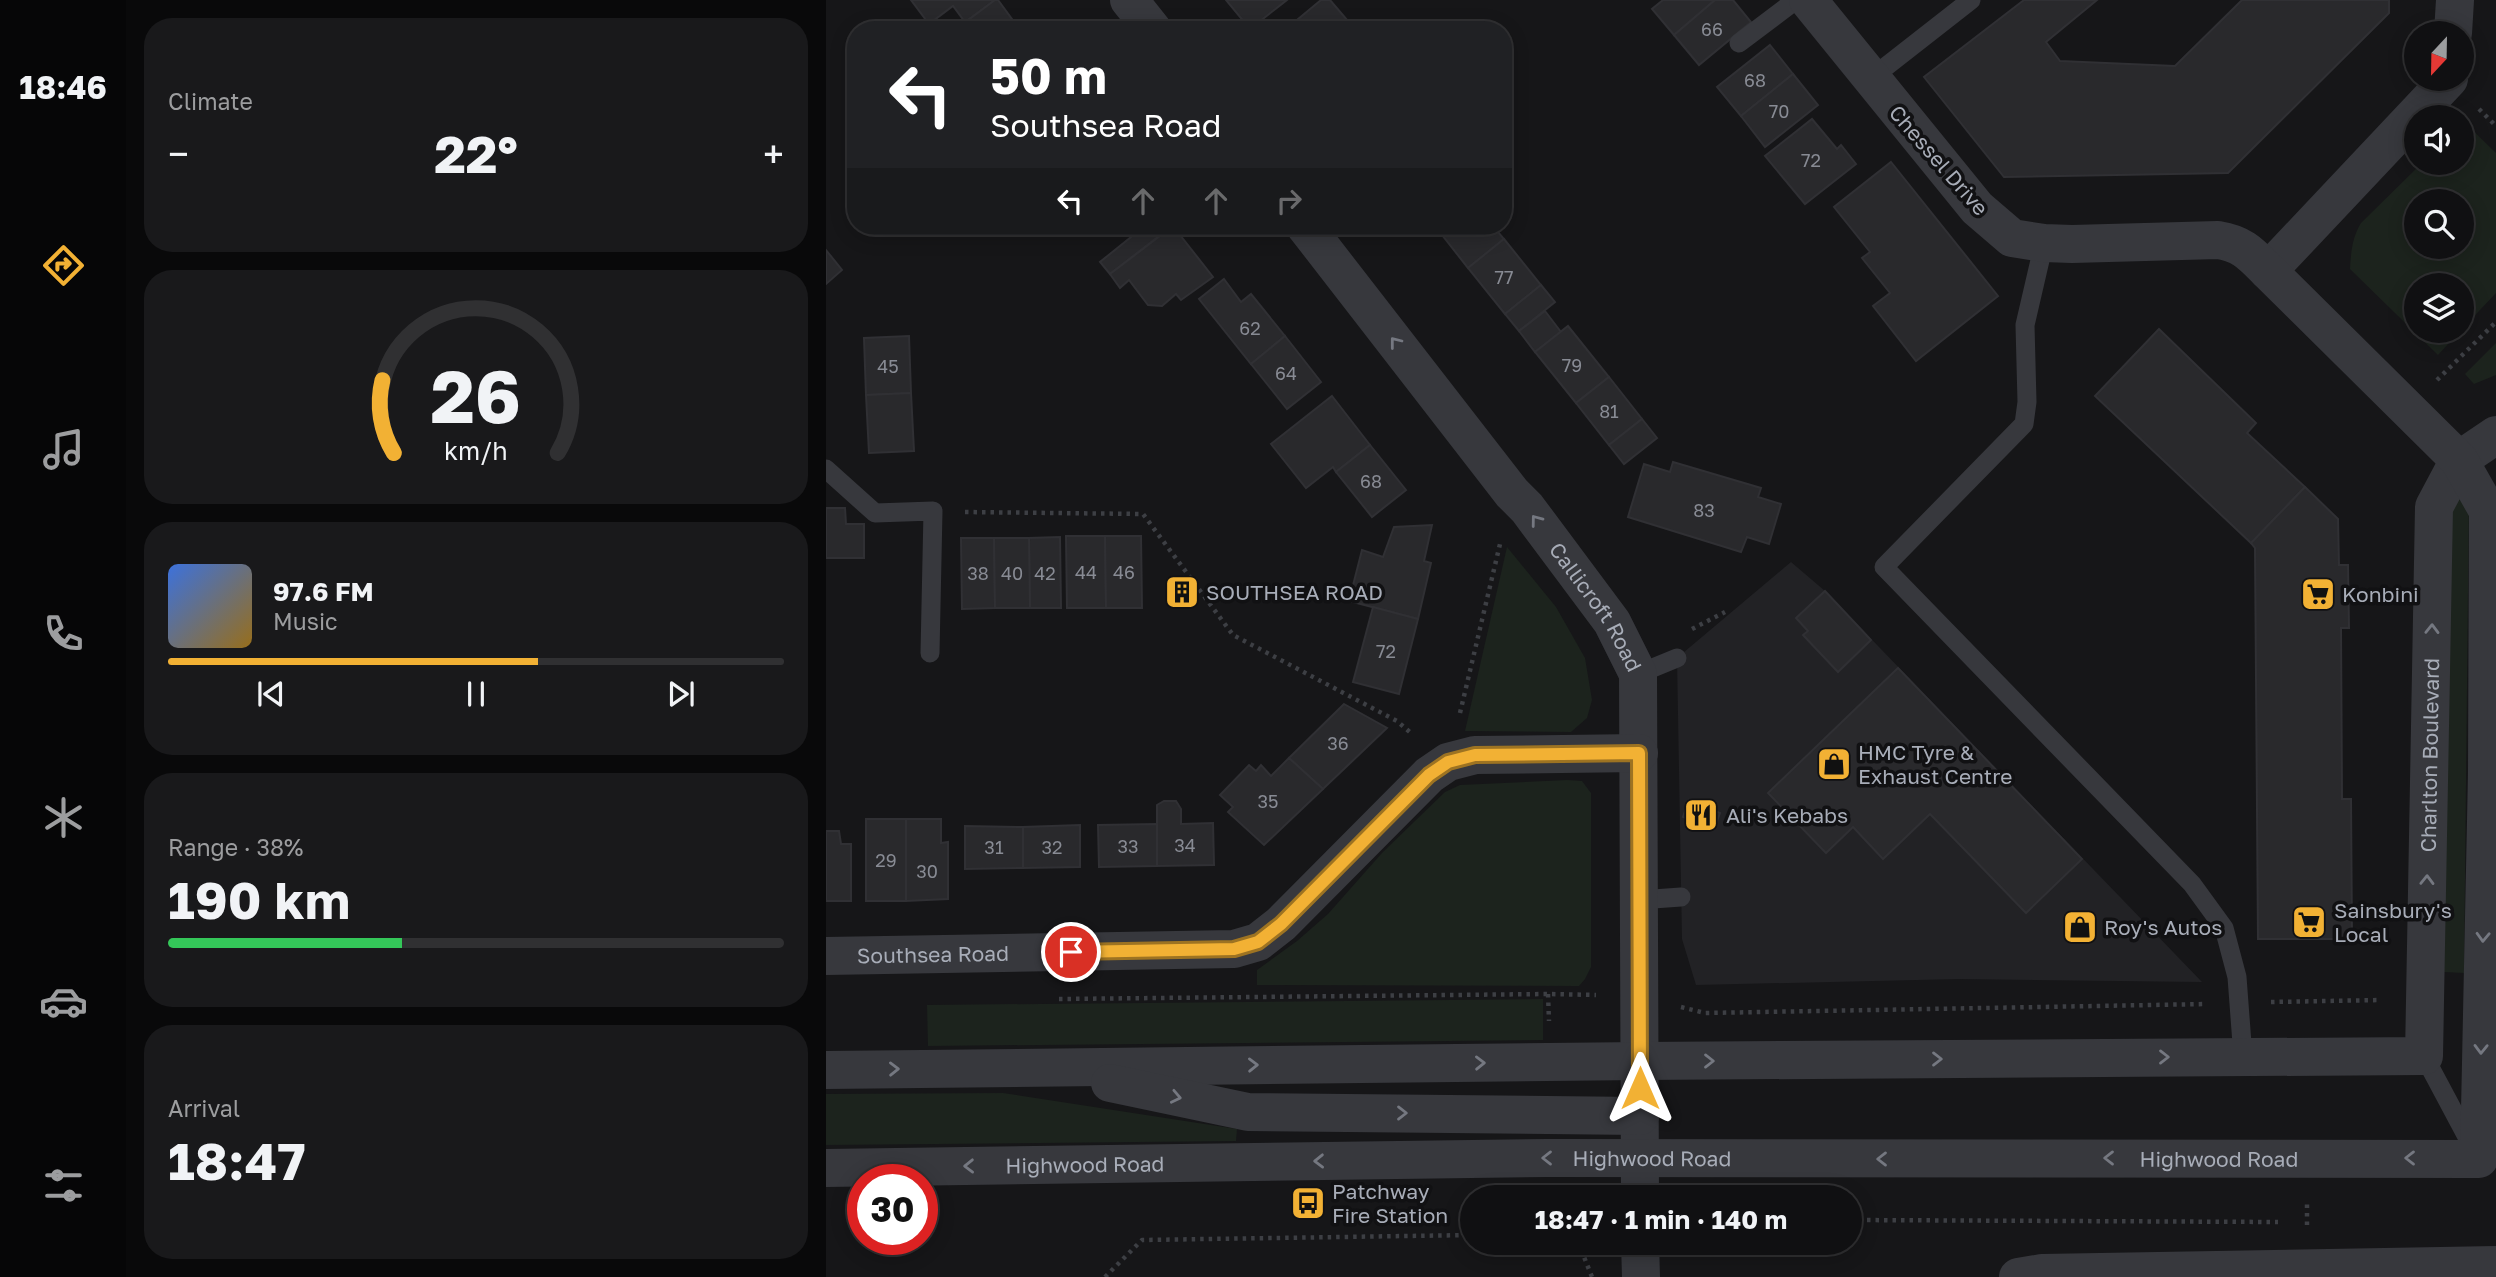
<!DOCTYPE html>
<html lang="en">
<head>
<meta charset="utf-8">
<style>
	:root { --surface:#101012; --page:#19191b; --text:#f1f3f6; --muted:#9c9d9f; --line:#303032; --accent:#f2b134 }
	body { margin:0; font-family:"Golos Text",sans-serif; background:var(--page); color:var(--text); height:100vh; display:flex; flex-direction:column; font-size:26px; white-space:nowrap }
	* { box-sizing:border-box; margin:0 }
	p { font-size:23px; color:var(--muted) }
	.icon { flex:none; width:38px; height:38px; fill:none; stroke:currentColor; stroke-width:2; stroke-linecap:round; stroke-linejoin:round }
	.map { position:relative; flex:1; overflow:hidden }
	.side { display:flex; flex-direction:column; gap:18px; padding:18px; background:#09090a; width:700px }
	.side>* { flex:none }
	.guide { position:absolute; left:21px; top:21px; width:665px; height:214px; border-radius:28px; box-shadow:0 4px 18px #0003,0 0 0 2px var(--line); background:#202124; color:#fff; overflow:hidden }
	.needle { width:46px; rotate:202deg }
	.buttons { position:absolute; left:1578px; top:21px; display:grid; gap:14px }
	.buttons a { display:grid; place-items:center; width:70px; height:70px; border-radius:50%; background:var(--surface); box-shadow:0 4px 18px #0003,0 0 0 2px var(--line); font-size:35px }
	.speed { position:absolute; left:21px; top:1164px; display:flex; gap:14px; font-size:35px; font-weight:700; text-align:center }
	.speed>* { display:grid; place-content:center; width:91px; height:91px; border-radius:50%; background:var(--surface); box-shadow:0 4px 18px #0003,0 0 0 2px var(--line); line-height:1 }
	.speed .limit { border:10px solid #d22; background:#fff; color:#111 }
	.pin { position:absolute; display:grid; place-items:center; width:60px; height:60px; color:#fff; margin:-30px; border:4px solid #fff; border-radius:50%; box-shadow:0 2px 7px #0007 }
	.me { position:absolute; width:77px; margin:-38px; rotate:0deg; stroke-linejoin:round; filter:drop-shadow(0 0 5px #0008) }
	.turn { display:flex; align-items:center; gap:24px; height:147px; padding:0 28px; font-size:32px }
	.turn .icon { width:91px; height:91px; stroke-width:2.5 }
	.turn b { display:block; font-size:49px; line-height:60px }
	.lanes { display:flex; align-items:center; height:66px; padding:0 28px; background:#0003; justify-content:center; gap:35px; direction:ltr }
	.lanes .off { opacity:.35 }
	.big { font-size:52px; font-weight:700; line-height:1.1 }
	.side .card { flex:1; display:flex; flex-direction:column; justify-content:center; gap:10px; min-width:0; padding:0 24px; border-radius:28px; background:var(--page) }
	.side .dial { align-items:center; gap:0 }
	.dial svg { height:182px; overflow:visible; fill:none; stroke:var(--line); stroke-width:7; stroke-linecap:round; text-anchor:middle }
	.dial text { fill:var(--text); stroke:none }
	.song { display:flex; align-items:center; gap:21px }
	.cover { width:84px; height:84px; border-radius:10px; background:linear-gradient(135deg,hsl(220 70% 55%),hsl(40 70% 35%)) }
	.played { height:7px; border-radius:4px; background:linear-gradient(90deg,var(--accent) 60%,var(--line) 60%) }
	.keys { display:flex; justify-content:space-around; direction:ltr }
	.heat { display:flex; justify-content:space-between; align-items:center; font-size:38px; direction:ltr }
	.charge { height:10px; border-radius:5px; background:linear-gradient(90deg,#34c759 38%,var(--line) 0) }
	.trip { position:absolute; left:634px; top:1185px; width:402px; height:70px; border-radius:35px; background:var(--surface); box-shadow:0 4px 18px #0003,0 0 0 2px var(--line); font-weight:700; line-height:70px; text-align:center }
	main { display:flex; flex:1; min-height:0 }
	.dock { display:flex; flex-direction:column; width:126px; justify-content:space-around; align-items:center; background:#060607; color:var(--muted) }
	.dock .icon { width:49px; height:49px }
	.dock .current { color:var(--accent) }
	.dock b { font-size:32px; color:var(--text) }
	.map>svg:first-child { display:block }
	.built { fill:#222225 }
	.green { fill:#1c231d; fill-rule:evenodd }
	.building { fill:#29292c; stroke:#303034; stroke-width:2 }
	.lines { fill:none; stroke-linecap:round; stroke-linejoin:round }
	.path { stroke:#3d3f44; stroke-width:4.5; stroke-dasharray:3.5 5; stroke-linecap:butt }
	.service { stroke:#37383d; stroke-width:19 }
	.minor { stroke:#37383d; stroke-width:38 }
	.oneway { stroke:#757881 }
	.route-casing { stroke:#9d7322; stroke-width:18 }
	.route { stroke:#f2b134; stroke-width:12 }
	.labels { text-anchor:middle; dominant-baseline:central; stroke-width:7; stroke-linejoin:round; paint-order:stroke }
	.number-label { font-size:18px; fill:#888b94 }
	.street-label { font-size:21px; fill:#a8adb8; stroke:#111113 }
	.poi-label { font-size:21px; fill:#a8adb8; stroke:#111113; text-anchor:start }
</style>
</head>
<body>
<main>
<nav class="dock">
<b>18:46</b>
<svg class="icon current" aria-label="directions" viewBox="0 0 24 24"><path d="M12 3l9 9-9 9-9-9zM9 14v-3h6M13 9l2 2-2 2"/></svg>
<svg class="icon" aria-label="music" viewBox="0 0 24 24"><path d="M9 18V5l10-2v13"/><circle cx="6" cy="18" r="3"/><circle cx="16" cy="16" r="3"/></svg>
<svg class="icon" aria-label="phone" viewBox="0 0 24 24"><path d="M5 4h4l2 5-3 2q2 4 5 5l2-3 5 2v4C11 20 4 13 5 4z"/></svg>
<svg class="icon" aria-label="climate" viewBox="0 0 24 24"><path d="M12 3v18M4 7l16 10M4 17L20 7"/></svg>
<svg class="icon" aria-label="car" viewBox="0 0 24 24"><path d="M5 17H2v-5l4-1 3-4h7l3 4 3 1v5h-3M9 17h6M6 11h13"/><circle cx="7" cy="17" r="2"/><circle cx="17" cy="17" r="2"/></svg>
<svg class="icon" aria-label="filters" viewBox="0 0 24 24"><path d="M4 7h16M4 17h16"/><circle cx="9" cy="7" r="2"/><circle cx="15" cy="17" r="2"/></svg>
</nav>
<section class="side">
<div class="card"><p>Climate</p>
<div class="heat"><a>−</a><b class="big">22°</b><a>+</a></div>
</div>
<div class="card dial"><svg viewBox="0 0 100 80">
<path d="M14 69A42 42 0 1 1 86 69"/>
<path d="M14 69A42 42 0 0 1 9 37" stroke="#f2b134"/>
<text x="50" y="56" font-size="32" font-weight="700">26</text>
<text x="50" y="72" font-size="11">km/h</text>
</svg></div>
<div class="card">
<div class="song"><i class="cover"></i><div><b>97.6 FM</b><p>Music</p></div></div>
<div class="played"></div>
<div class="keys"><svg class="icon" aria-label="previous" viewBox="0 0 24 24"><path d="M18 5L8 12l10 7zM5 5v14"/></svg><svg class="icon" aria-label="pause" viewBox="0 0 24 24"><path d="M8 5v14M16 5v14"/></svg><svg class="icon" aria-label="next" viewBox="0 0 24 24"><path d="M6 5l10 7-10 7zM19 5v14"/></svg></div>
</div>
<div class="card"><p>Range · 38%</p><b class="big">190 km</b><div class="charge"></div></div>
<div class="card"><p>Arrival</p><b class="big">18:47</b></div>
</section>
<div class="map">
<svg width="1670" height="1277" viewBox="0 0 1670 1277">
	<rect width="100%" height="100%" fill="#161618"/>
	<polygon class="built" points="965,562 999,591 1376,982 1133,979 870,985 856,939 851,658"/>
	<g class="green">
		<path d="M 1637,121 L 1670,153 L 1670,293 L 1636,329 L 1636,285 L 1591,285 L 1591,331 L 1634,331 L 1612,355 L 1524,269 C 1525,252 1526,238 1535,223 L 1596,163 L 1636,163 ZM 1636,201 L 1636,247 L 1591,247 L 1591,201 Z"/>
		<polygon points="1670,343 1670,375 1648,384 1639,374"/>
		<polygon points="1624,496 1643,496 1638,973 1618,972"/>
		<polygon points="681,547 730,607 759,658 766,700 761,718 745,732 639,731"/>
		<polygon points="741,780 756,781 765,793 765,967 759,979 753,986 431,985 431,970 471,941 502,914 556,853 590,820 619,792 634,785"/>
		<polygon points="717,999 717,1040 102,1046 101,1005"/>
		<polygon points="177,1093 411,1129 410,1141 0,1145 0,1094"/>
	</g>
	<g class="building">
		<polygon points="85,0 169,0 139,22 127,6 103,24"/>
		<polygon points="169,0 172,0 194,30 129,30"/>
		<polygon points="400,0 461,0 424,29"/>
		<polygon points="495,0 504,0 528,28 459,30"/>
		<polygon points="837,0 889,0 848,35 826,9"/>
		<polygon points="889,0 907,0 925,22 873,65 848,35"/>
		<polygon points="1198,0 1271,0 1220,42 1234,61 1349,66 1416,0 1563,0 1563,13 1402,173 1178,177 1098,77"/>
		<polygon points="944,45 967,74 915,116 891,87"/>
		<polygon points="967,74 992,105 939,147 915,116"/>
		<polygon points="986,119 1011,149 1015,145 1030,164 979,204 939,156"/>
		<polygon points="1065,162 1172,296 1090,361 1047,306 1064,293 1036,258 1044,252 1008,207"/>
		<polygon points="296,226 346,226 284,274 274,262 305,237"/>
		<polygon points="347,226 387,277 355,300 350,294 336,306 322,305 303,280 294,288 284,274"/>
		<polygon points="609,226 667,226 678,239 642,268"/>
		<polygon points="678,239 715,285 679,314 642,268"/>
		<polygon points="0,250 16,270 0,284"/>
		<polygon points="398,279 415,302 425,294 459,336 425,364 373,299"/>
		<polygon points="715,285 729,302 693,331 679,314"/>
		<polygon points="719,311 735,332 709,352 693,331"/>
		<polygon points="742,326 783,377 750,403 709,352"/>
		<polygon points="1333,329 1430,423 1421,433 1479,487 1425,543 1269,396"/>
		<polygon points="83,336 85,393 40,395 38,338"/>
		<polygon points="459,336 495,382 461,409 425,364"/>
		<polygon points="783,377 816,419 783,445 750,403"/>
		<polygon points="85,393 88,451 43,453 40,395"/>
		<polygon points="506,396 544,445 510,472 507,467 480,488 445,444"/>
		<polygon points="816,419 831,438 798,464 783,445"/>
		<polygon points="544,445 580,490 546,517 510,472"/>
		<polygon points="847,462 935,488 932,497 955,504 943,544 921,537 915,552 802,517 818,464 844,472"/>
		<polygon points="1479,487 1512,519 1513,565 1522,565 1523,628 1515,628 1516,799 1525,799 1526,939 1432,939 1429,548 1425,543"/>
		<polygon points="0,508 19,508 20,524 38,524 38,558 0,558"/>
		<polygon points="606,525 598,561 605,563 592,619 523,601 536,550 557,557 568,527"/>
		<polygon points="240,536 279,536 280,608 241,608"/>
		<polygon points="279,536 315,536 316,608 280,608"/>
		<polygon points="234,537 235,608 204,608 203,538"/>
		<polygon points="135,538 168,538 169,608 136,609"/>
		<polygon points="168,538 203,538 204,608 169,608"/>
		<polygon points="357,577 370,595 355,606 342,589"/>
		<polygon points="999,591 1045,640 1012,672 977,635 982,631 970,618"/>
		<polygon points="547,607 592,619 573,694 527,682"/>
		<polygon points="1072,668 1256,859 1200,913 1104,814 1057,859 1027,827 1000,853 942,793"/>
		<polygon points="518,704 561,728 497,789 463,758"/>
		<polygon points="463,758 497,789 438,845 402,812 407,807 394,795 423,765 430,771 435,765 445,776"/>
		<polygon points="863,800 894,813 888,829 857,817"/>
		<polygon points="338,801 350,801 355,809 355,824 387,823 388,865 331,866 331,805"/>
		<rect x="40" y="819" width="40" height="82"/>
		<polygon points="80,819 115,819 115,843 122,842 122,899 80,901"/>
		<polygon points="331,824 331,866 273,867 272,825"/>
		<polygon points="254,825 254,867 197,868 197,827"/>
		<polygon points="139,826 197,827 197,868 139,869"/>
		<polygon points="0,831 13,831 15,844 25,844 25,901 0,901"/>
	</g>
	<g class="lines">
		<g class="path">
			<polyline points="1653,109 1670,126"/>
			<polyline points="1611,380 1670,322"/>
			<polyline points="139,512 317,514 407,635 571,721 586,734"/>
			<polyline points="866,629 899,612"/>
			<polyline points="634,713 674,544"/>
			<polyline points="722,994 723,1021"/>
			<polyline points="233,999 722,994 770,995"/>
			<polyline points="1445,1002 1555,1000"/>
			<polyline points="855,1007 879,1013 1381,1004"/>
			<polyline points="1024,1220 1452,1222"/>
			<polyline points="1481,1225 1481,1202"/>
			<polyline points="752,1242 766,1277"/>
			<polyline points="279,1277 316,1240 646,1235"/>
		</g>
		<g class="service">
			<polyline points="913,43 970,0"/>
			<polyline points="1044,79 1145,0"/>
			<polyline points="1218,243 1199,325 1201,402 1198,424 1058,567 1366,884 1398,928 1411,977 1417,1057"/>
			<polyline points="0,469 49,513 107,511 104,653"/>
			<polyline points="812,674 851,658"/>
			<polyline points="813,900 855,897"/>
			<polyline points="1598,1056 1647,1148"/>
		</g>
		<g class="minor">
			<polyline points="303,0 327,30"/>
			<polyline points="1627,33 1629,0"/>
			<path id="s1" d="M 479,226 L 686,493 L 701,508 L 786,622 L 812,674 L 814,1197"/>
			<polyline points="1442,271 1623,79"/>
			<path id="s2" d="M 0,956 L 408,949 L 432,942 L 455,924 L 603,775 L 622,762 L 649,755 L 813,753"/>
			<path id="s3" d="M 0,1070 L 815,1061 L 1598,1056 L 1608,507 L 1633,460 L 1670,435"/>
			<polyline points="284,1083 422,1112 814,1116"/>
			<path id="s4" d="M 0,1168 L 721,1158 L 1653,1159 L 1661,773 L 1662,511 L 1633,460 L 1442,271 C 1425,254 1417,244 1392,240 L 1246,244 L 1218,243 L 1186,238 L 1151,208 L 982,0"/>
			<polyline points="814,1242 815,1277"/>
			<polyline points="1192,1277 1216,1273 1670,1265"/>
		</g>
	</g>
	<defs><path id="oneway-chevron" d="M-2-3.5L2.5 0L-2 3.5" fill="none" stroke-width="1.6" stroke-linecap="round" stroke-linejoin="round" transform="scale(1.75)"/></defs>
	<g class="oneway">
		<use href="#oneway-chevron" transform="translate(569 342) rotate(-128)"/>
		<use href="#oneway-chevron" transform="translate(710 520) rotate(-127)"/>
		<use href="#oneway-chevron" transform="translate(1606 629) rotate(-89)"/>
		<use href="#oneway-chevron" transform="translate(1601 880) rotate(-89)"/>
		<use href="#oneway-chevron" transform="translate(1657 937) rotate(92)"/>
		<use href="#oneway-chevron" transform="translate(1655 1049) rotate(91)"/>
		<use href="#oneway-chevron" transform="translate(1338 1057)"/>
		<use href="#oneway-chevron" transform="translate(1111 1059)"/>
		<use href="#oneway-chevron" transform="translate(883 1061)"/>
		<use href="#oneway-chevron" transform="translate(654 1063) rotate(-1)"/>
		<use href="#oneway-chevron" transform="translate(427 1065) rotate(-1)"/>
		<use href="#oneway-chevron" transform="translate(68 1069) rotate(-1)"/>
		<use href="#oneway-chevron" transform="translate(350 1097) rotate(12)"/>
		<use href="#oneway-chevron" transform="translate(576 1113)"/>
		<use href="#oneway-chevron" transform="translate(721 1158) rotate(-180)"/>
		<use href="#oneway-chevron" transform="translate(1283 1158) rotate(180)"/>
		<use href="#oneway-chevron" transform="translate(1584 1158) rotate(-180)"/>
		<use href="#oneway-chevron" transform="translate(1056 1159) rotate(180)"/>
		<use href="#oneway-chevron" transform="translate(493 1161) rotate(179)"/>
		<use href="#oneway-chevron" transform="translate(143 1166) rotate(179)"/>
	</g>
	<g class="lines">
		<g class="route-casing">
			<polyline id="route" points="245,952 408,949 432,942 455,924 603,775 622,762 649,755 813,753 814,1088"/>
		</g>
		<use href="#route" class="route"/>
	</g>
	<defs>
		<g id="building-square" transform="scale(1.75)"><rect x="-9" y="-9" width="18" height="18" rx="4" fill="#f2b134" stroke="#111113"/><path d="M-4-6H4V6H1V3H-1V6H-4ZM-2.5-4.3h1.7v1.8h-1.7ZM.8-4.3h1.7v1.8H.8ZM-2.5-1h1.7V.8h-1.7ZM.8-1h1.7V.8H.8Z" fill="#111"/></g>
		<g id="supermarket-square" transform="scale(1.75)"><rect x="-9" y="-9" width="18" height="18" rx="4" fill="#f2b134" stroke="#111113"/><path d="M-6-5.5h2.5l.6 2H6L4.5 2H-2.5L-4.4-4H-6ZM-1.5 3.2a1.3 1.3 0 1 0 .1 0ZM3 3.2a1.3 1.3 0 1 0 .1 0Z" fill="#111"/></g>
		<g id="shop-square" transform="scale(1.75)"><rect x="-9" y="-9" width="18" height="18" rx="4" fill="#f2b134" stroke="#111113"/><path d="M-5-2.5h2.3a2.7 3.5 0 0 1 5.4 0H5L5.5 6h-11ZM-1.5-2.5h3a1.5 2.3 0 0 0-3 0Z" fill="#111"/></g>
		<g id="restaurant-square" transform="scale(1.75)"><rect x="-9" y="-9" width="18" height="18" rx="4" fill="#f2b134" stroke="#111113"/><path d="M-5-6h1v4h1v-4h1v4h1v-4h1v5L-1.5 .5V6h-2V.5L-5-1ZM5-6V6H3V1.5H1.5Q1.5-4 5-6Z" fill="#111"/></g>
		<g id="bus-square" transform="scale(1.75)"><rect x="-9" y="-9" width="18" height="18" rx="4" fill="#f2b134" stroke="#111113"/><path d="M-5-6H5V4H4V6H2V4H-2V6H-4V4H-5ZM-3.5-4V0h7V-4ZM-3.5 1.2v1.5H-2V1.2ZM2 1.2v1.5H3.5V1.2Z" fill="#111"/></g>
	</defs>
	<g fill-rule="evenodd">
		<use href="#building-square" x="356" y="592"/>
		<use href="#supermarket-square" x="1492" y="594"/>
		<use href="#shop-square" x="1008" y="764"/>
		<use href="#restaurant-square" x="875" y="815"/>
		<use href="#supermarket-square" x="1483" y="922"/>
		<use href="#shop-square" x="1254" y="927"/>
		<use href="#bus-square" x="482" y="1203"/>
	</g>
	<g class="labels">
		<g class="number-label">
			<text x="886" y="29">66</text>
			<text x="929" y="80">68</text>
			<text x="953" y="111">70</text>
			<text x="985" y="160">72</text>
			<text x="678" y="277">77</text>
			<text x="424" y="328">62</text>
			<text x="746" y="365">79</text>
			<text x="62" y="366">45</text>
			<text x="460" y="373">64</text>
			<text x="783" y="411">81</text>
			<text x="545" y="481">68</text>
			<text x="878" y="510">83</text>
			<text x="260" y="572">44</text>
			<text x="298" y="572">46</text>
			<text x="152" y="573">38</text>
			<text x="186" y="573">40</text>
			<text x="219" y="573">42</text>
			<text x="560" y="651">72</text>
			<text x="512" y="743">36</text>
			<text x="442" y="801">35</text>
			<text x="359" y="845">34</text>
			<text x="302" y="846">33</text>
			<text x="168" y="847">31</text>
			<text x="226" y="847">32</text>
			<text x="60" y="860">29</text>
			<text x="101" y="871">30</text>
		</g>
		<g class="street-label">
			<text transform="translate(1113 160) rotate(49)">Chessel Drive</text>
			<text stroke="none"><textPath href="#s1" startOffset="480">Callicroft Road</textPath></text>
			<text stroke="none"><textPath href="#s3" startOffset="1899">Charlton Boulevard</textPath></text>
			<text stroke="none"><textPath href="#s2" startOffset="107">Southsea Road</textPath></text>
			<text stroke="none"><textPath href="#s4" startOffset="1393">Highwood Road</textPath></text>
			<text stroke="none"><textPath href="#s4" startOffset="826">Highwood Road</textPath></text>
			<text stroke="none"><textPath href="#s4" startOffset="259">Highwood Road</textPath></text>
		</g>
		<g class="poi-label">
			<text x="380" y="592">SOUTHSEA ROAD</text>
			<text x="1516" y="594">Konbini</text>
			<text x="1032" y="752">HMC Tyre &amp;<tspan x="1032" dy="24">Exhaust Centre</tspan></text>
			<text x="900" y="815">Ali's Kebabs</text>
			<text x="1508" y="910">Sainsbury's<tspan x="1508" dy="24">Local</tspan></text>
			<text x="1278" y="927">Roy's Autos</text>
			<text x="506" y="1191">Patchway<tspan x="506" dy="24">Fire Station</tspan></text>
		</g>
	</g>
</svg>
<div class="buttons">
<a><svg class="needle" viewBox="-14 -14 28 28"><path d="M0-13l5 13h-10z" fill="#e53935"/><path d="M0 13l5-13h-10z" fill="#9c9d9f"/></svg></a>
<a><svg class="icon" aria-label="sound" viewBox="0 0 24 24"><path d="M4 9h4l5-4v14l-5-4H4zM17 9q2 3 0 6"/></svg></a>
<a><svg class="icon" aria-label="search" viewBox="0 0 24 24"><circle cx="10" cy="10" r="6"/><path d="M15 15l6 6"/></svg></a>
<a><svg class="icon" aria-label="layers" viewBox="0 0 24 24"><path d="M12 4l9 5-9 5-9-5zM3 14l9 5 9-5"/></svg></a>
</div>
<div class="speed"><div class="limit">30</div></div>
<div class="pin" style="left:245px;top:952px;background:#d93025"><svg class="icon" aria-label="arrive" viewBox="0 0 24 24"><path d="M6 21V4h12l-3 4 3 4H6"/></svg></div>
<svg class="me" style="left:814px;top:1088px" viewBox="-20 -20 40 40"><path d="M0-17L14 15 0 8-14 15z" fill="#f2b134" stroke="#fff" stroke-width="4"/></svg>
<div class="trip">18:47 · 1 min · 140 m</div>
<div class="guide">
<div class="turn"><svg class="icon" aria-label="left" viewBox="0 0 24 24"><path d="M17 20v-9H6M10 6l-5 5 5 5"/></svg><div><b>50 m</b>Southsea Road</div></div>
<div class="lanes"><svg class="icon" aria-label="left" viewBox="0 0 24 24"><path d="M17 20v-9H6M10 6l-5 5 5 5"/></svg><svg class="icon off" aria-label="ahead" viewBox="0 0 24 24"><path d="M12 20V5M6 11l6-6 6 6"/></svg><svg class="icon off" aria-label="ahead" viewBox="0 0 24 24"><path d="M12 20V5M6 11l6-6 6 6"/></svg><svg class="icon off" aria-label="right" viewBox="0 0 24 24"><path d="M7 20v-9h11M14 6l5 5-5 5"/></svg></div>
</div>
</div>
</main>
</body>
</html>
